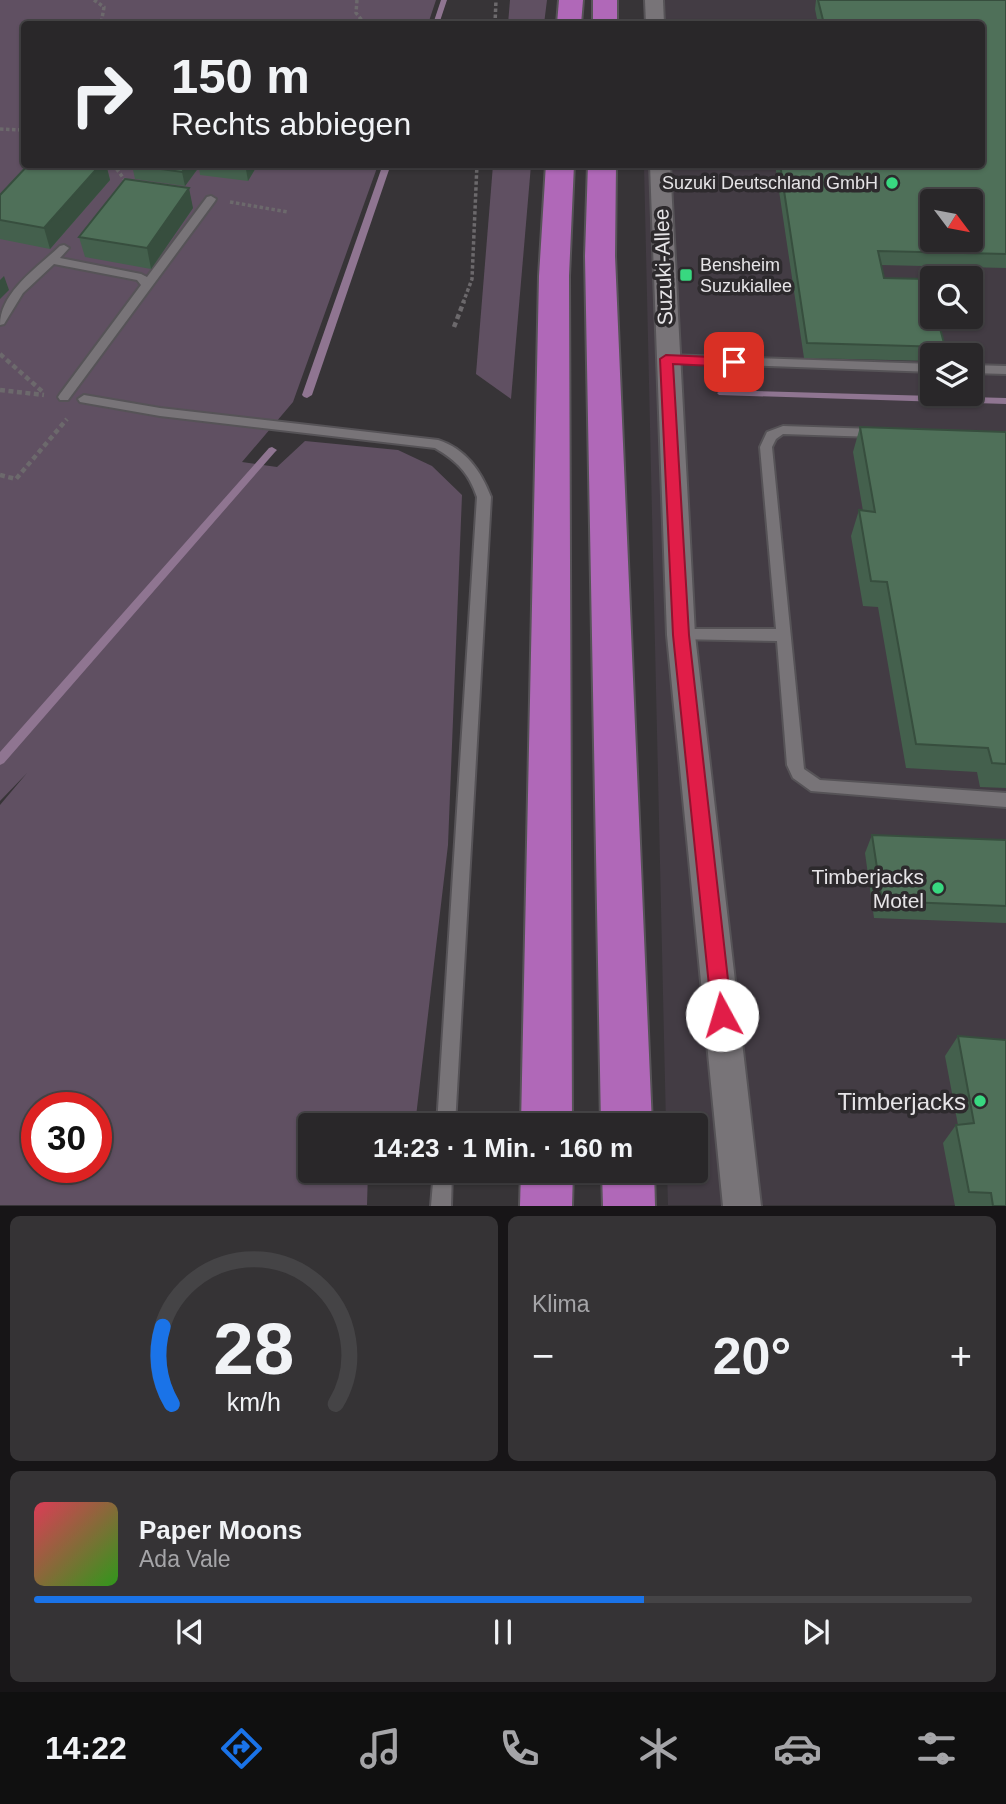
<!DOCTYPE html>
<html lang="de">
<head>
<meta charset="utf-8">
<style>
	:root { --surface:#292729; --page:#353335; --text:#f1f3f6; --muted:#a5a5a8; --line:#454446; --accent:#1a73e8 }
	body { margin:0; font-family:Helvetica,sans-serif; background:var(--page); color:var(--text); height:100vh; display:flex; flex-direction:column; font-size:26px; white-space:nowrap }
	* { box-sizing:border-box; margin:0 }
	p { font-size:23px; color:var(--muted) }
	.icon { flex:none; width:38px; height:38px; fill:none; stroke:currentColor; stroke-width:2; stroke-linecap:round; stroke-linejoin:round }
	.map { position:relative; height:1206px; overflow:hidden }
	.details { display:flex; flex-direction:column; gap:10px; padding:10px; background:#171517; flex:1 }
	.details>* { flex:none }
	.banner { position:absolute; left:21px; top:21px; width:964px; height:147px; border-radius:7px; box-shadow:0 2px 5px #0004,0 0 0 2px var(--line); background:#292729; color:var(--text); overflow:hidden }
	.needle { width:46px; rotate:122deg }
	.fabs { position:absolute; left:920px; top:189px; display:grid; gap:14px }
	.fabs a { display:grid; place-items:center; width:63px; height:63px; border-radius:7px; background:var(--surface); box-shadow:0 2px 5px #0004,0 0 0 2px var(--line); font-size:35px }
	.speed { position:absolute; left:21px; top:1092px; display:flex; gap:14px; font-size:35px; font-weight:700; text-align:center }
	.speed>* { display:grid; place-content:center; width:91px; height:91px; border-radius:50%; background:var(--surface); box-shadow:0 2px 5px #0004,0 0 0 2px var(--line); line-height:1 }
	.speed .limit { border:10px solid #d22; background:#fff; color:#111 }
	.pin { position:absolute; display:grid; place-items:center; width:60px; height:60px; color:#fff; margin:-30px; border-radius:14px; box-shadow:0 4px 10px #0006 }
	.me { position:absolute; width:77px; margin:-38px; rotate:354deg; stroke-linejoin:round; filter:drop-shadow(0 0 5px #0008) }
	.turn { display:flex; align-items:center; gap:24px; height:147px; padding:0 35px; font-size:32px }
	.turn .icon { width:91px; height:91px; stroke-width:2.5 }
	.turn b { display:block; font-size:49px; line-height:60px }
	.big { font-size:52px; font-weight:700; line-height:1.1 }
	.details .widget { flex:1; display:flex; flex-direction:column; justify-content:center; gap:10px; min-width:0; padding:0 24px; border-radius:10px; background:var(--page) }
	.details .dial { align-items:center; gap:0 }
	.dial svg { height:182px; overflow:visible; fill:none; stroke:var(--line); stroke-width:7; stroke-linecap:round; text-anchor:middle }
	.dial text { fill:var(--text); stroke:none }
	.song { display:flex; align-items:center; gap:21px }
	.cover { width:84px; height:84px; border-radius:10px; background:linear-gradient(135deg,hsl(350 70% 55%),hsl(110 70% 35%)) }
	.played { height:7px; border-radius:4px; background:linear-gradient(90deg,var(--accent) 65%,var(--line) 65%) }
	.keys { display:flex; justify-content:space-around; direction:ltr }
	.heat { display:flex; justify-content:space-between; align-items:center; font-size:38px; direction:ltr }
	.details .tiles { flex:1; display:grid; gap:10px; grid-template-columns:1fr 1fr }
	.widget:last-child { grid-column:span 2 }
	.trip { position:absolute; left:298px; top:1113px; width:410px; height:70px; border-radius:7px; background:var(--surface); box-shadow:0 2px 5px #0004,0 0 0 2px var(--line); font-weight:700; line-height:70px; text-align:center }
	.dock { display:flex; height:112px; justify-content:space-around; align-items:center; background:#101010; color:var(--muted) }
	.dock .icon { width:49px; height:49px }
	.dock .active { color:var(--accent) }
	.dock b { font-size:32px; color:var(--text) }
	.map>svg:first-child { display:block }
	.built { fill:#433c44; fill-rule:evenodd }
	.green { fill:#605062; fill-rule:evenodd }
	.lines { fill:none; stroke-linecap:round; stroke-linejoin:round }
	.stream { fill:#8f7591; fill-rule:evenodd }
	.service-casing { stroke:#565357; stroke-width:4 }
	.minor-casing { stroke:#565357; stroke-width:4 }
	.trunk-casing { stroke:#565357; stroke-width:4 }
	.path-far1 { stroke:#6c696c; stroke-width:3.5; stroke-dasharray:3.5 2.5; stroke-linecap:butt }
	.path { stroke:#6c696c; stroke-width:4.5; stroke-dasharray:5 3.5; stroke-linecap:butt }
	.service { fill:#787478; fill-rule:evenodd }
	.minor { fill:#787478; fill-rule:evenodd }
	.trunk { fill:#b068b8; fill-rule:evenodd }
	.wall { fill:#44604d }
	.shaded-wall { fill:#374e3e }
	.building { fill:#4f7059; stroke:#374e3e; stroke-width:2; fill-rule:evenodd }
	.route { fill:#e11d48; stroke:#92132f; stroke-width:2 }
	.poi-dot { fill:#38d880; stroke:#2d2a2d; stroke-width:2.5 }
	.labels { text-anchor:middle; dominant-baseline:central; stroke-width:7; stroke-linejoin:round; paint-order:stroke }
	.far-poi-label { font-size:18px; fill:#e6e4e7; stroke:#2d2a2d; text-anchor:end }
	.street-label { font-size:21px; fill:#e6e4e7; stroke:#2d2a2d }
	.poi-label { font-size:21px; fill:#e6e4e7; stroke:#2d2a2d; text-anchor:end }
	.near-poi-label { font-size:24px; fill:#e6e4e7; stroke:#2d2a2d; text-anchor:end }
</style>
</head>
<body>
<div class="map">
<svg width="1006" height="1206" viewBox="0 0 1006 1206">
	<rect width="100%" height="100%" fill="#373437"/>
	<path class="built" d="M 645,0 L 1006,0 L 1006,1205 L 668,1205 L 667,1171 L 695,1171 L 695,1125 L 666,1125 L 644,165 L 982,164 L 982,24 L 645,24 ZM 933,201 L 971,201 L 971,240 L 933,240 ZM 933,278 L 971,278 L 971,317 L 933,317 ZM 933,355 L 971,355 L 971,394 L 933,394 Z"/>
	<g class="green">
		<path d="M 0,0 L 436,0 L 428,24 L 24,24 L 24,164 L 378,165 L 293,402 L 242,462 L 277,467 L 305,441 L 398,450 L 432,466 L 462,495 L 448,845 L 415,1125 L 310,1125 L 310,1171 L 368,1171 L 367,1205 L 0,1205 L 0,805 L 27,773 L 0,801 ZM 37,1108 L 96,1108 L 96,1167 L 37,1167 Z"/>
		<polygon points="510,0 547,0 544,24 508,24"/>
		<polygon points="493,165 531,165 511,399 476,374"/>
	</g>
	<g class="lines">
		<g class="stream">
			<polygon points="441,0 447,0 439,24 433,24"/>
			<polygon points="383,164 391,164 312,395 307,398 304,397 302,395"/>
			<polygon points="722,390 1006,398 1006,404 719,395 717,393"/>
			<polygon points="272,447 277,450 275,452 4,763 0,765 0,752 269,448"/>
		</g>
		<g class="service-casing">
			<g id="service">
				<path d="M 211,196 L 216,199 L 215,201 L 68,400 L 60,400 L 58,397 L 60,394 L 141,285 L 137,280 L 54,264 L 23,293 L 4,324 L 0,325 C 0,292 38,267 60,246 L 64,245 L 69,248 L 60,258 L 141,274 L 147,277 L 207,197 Z"/>
				<polygon points="666,355 933,364 933,372 662,362 662,356"/>
				<polygon points="971,365 1006,366 1006,374 971,373"/>
				<path d="M 84,395 L 160,408 L 438,440 C 466,449 481,471 491,497 L 455,1125 L 437,1125 L 477,497 C 469,473 457,461 435,448 L 160,416 L 80,402 L 78,399 Z"/>
				<polygon points="783,426 875,429 881,433 875,437 783,434 776,439 772,447 804,769 820,780 1006,793 1006,807 811,791 793,778 787,765 777,641 676,639 674,635 676,631 681,629 776,629 760,447 767,432"/>
				<polygon points="434,1171 452,1171 451,1206 431,1206"/>
			</g>
		</g>
		<g class="minor-casing">
			<g id="minor">
				<polygon points="645,0 663,0 664,24 646,24"/>
				<polygon points="650,164 670,164 695,635 761,1206 723,1206 667,635"/>
			</g>
		</g>
		<g class="trunk-casing">
			<g id="trunk">
				<polygon points="559,0 583,0 581,24 557,24"/>
				<rect x="593" y="0" width="24" height="24"/>
				<polygon points="546,164 574,164 569,276 572,1125 521,1125 539,276"/>
				<polygon points="588,164 616,164 615,256 652,1125 601,1125 585,256"/>
				<polygon points="521,1171 573,1171 572,1206 520,1206"/>
				<polygon points="602,1171 654,1171 655,1206 603,1206"/>
			</g>
		</g>
		<g class="path-far1">
			<polyline points="94,0 104,7 101,24"/>
			<polyline points="357,0 356,13 365,24"/>
			<polyline points="365,21 388,24"/>
			<polyline points="495,24 496,0"/>
			<polyline points="0,129 24,130"/>
			<polyline points="113,164 127,183"/>
			<polyline points="230,202 288,212"/>
			<polyline points="463,303 472,279 477,164"/>
		</g>
		<g class="path">
			<polyline points="454,327 464,301"/>
			<polyline points="0,354 44,393"/>
			<polyline points="0,390 44,395"/>
			<polyline points="0,475 16,479 67,419"/>
		</g>
		<use href="#service" class="service"/>
		<use href="#minor" class="minor"/>
		<use href="#trunk" class="trunk"/>
	</g>
	<g class="wall">
		<polygon points="816,0 1006,0 1006,268 881,265 884,278 945,347 942,355 933,355 933,361 804,358 775,164 982,164 982,24 818,24 815,9"/>
		<polygon points="29,164 106,164 110,180 50,249 0,239 0,195"/>
		<polygon points="258,164 248,181 200,175 199,167 185,186 135,179 132,165"/>
		<polygon points="193,208 151,269 85,257 79,237"/>
		<polygon points="860,427 1006,432 1006,788 980,787 977,772 906,768 878,607 863,606 851,536 859,510 863,511 853,452"/>
		<polygon points="872,835 1006,840 1006,923 874,918 865,853"/>
		<polygon points="958,1036 1006,1206 955,1206 943,1143 956,1125 958,1125 945,1056"/>
	</g>
	<g class="shaded-wall">
		<polygon points="101,164 106,164 110,180 50,249 44,228"/>
		<polygon points="188,164 198,164 199,167 185,186 182,172"/>
		<polygon points="245,164 258,164 248,181"/>
		<polygon points="189,188 193,208 151,269 147,248"/>
		<polygon points="4,276 9,290 0,299 0,280"/>
	</g>
	<g class="building">
		<path d="M 818,0 L 1006,0 L 1006,254 L 878,251 L 884,278 L 927,279 L 933,301 L 933,317 L 937,317 L 945,347 L 807,343 L 780,164 L 982,164 L 982,24 L 824,24 ZM 933,201 L 971,201 L 971,240 L 933,240 Z"/>
		<polygon points="29,164 101,164 44,228 0,220 0,195"/>
		<polygon points="188,164 182,172 132,165 132,164"/>
		<polygon points="125,179 189,188 147,248 79,237"/>
		<polygon points="860,427 1006,432 1006,764 992,763 988,748 916,744 887,582 871,581 859,510 875,512"/>
		<polygon points="872,835 1006,840 1006,906 882,901"/>
		<polygon points="958,1036 1006,1040 1006,1206 993,1206 991,1193 969,1192 956,1125 974,1123"/>
	</g>
	<polygon class="route" points="666,355 734,358 741,362 734,367 673,364 689,635 732,1015 729,1022 722,1025 715,1022 712,1015 673,635 660,359"/>
	<g class="poi-dot">
		<circle cx="892" cy="183" r="7"/>
		<rect x="679" y="268" width="14" height="14" rx="3.5"/>
		<circle cx="938" cy="888" r="7"/>
		<circle cx="980" cy="1101" r="7"/>
	</g>
	<g class="labels">
		<g class="far-poi-label">
			<text x="878" y="183">Suzuki Deutschland GmbH</text>
			<text x="700" y="265" text-anchor="start">Bensheim<tspan x="700" dy="21">Suzukiallee</tspan></text>
		</g>
		<g class="street-label">
			<text transform="translate(663 267) rotate(-92)">Suzuki-Allee</text>
		</g>
		<g class="poi-label">
			<text x="924" y="876">Timberjacks<tspan x="924" dy="24">Motel</tspan></text>
		</g>
		<g class="near-poi-label">
			<text x="966" y="1101">Timberjacks</text>
		</g>
	</g>
</svg>
<div class="fabs">
<a><svg class="needle" viewBox="-14 -14 28 28"><path d="M0-13l5 13h-10z" fill="#e53935"/><path d="M0 13l5-13h-10z" fill="#a5a5a8"/></svg></a>
<a><svg class="icon" aria-label="search" viewBox="0 0 24 24"><circle cx="10" cy="10" r="6"/><path d="M15 15l6 6"/></svg></a>
<a><svg class="icon" aria-label="layers" viewBox="0 0 24 24"><path d="M12 4l9 5-9 5-9-5zM3 14l9 5 9-5"/></svg></a>
</div>
<div class="speed"><div class="limit">30</div></div>
<div class="pin" style="left:734px;top:362px;background:#d93025"><svg class="icon" aria-label="arrive" viewBox="0 0 24 24"><path d="M6 21V4h12l-3 4 3 4H6"/></svg></div>
<svg class="me" style="left:722px;top:1015px" viewBox="-20 -20 40 40"><circle r="19" fill="#fff"/><path d="M0-13L10 11 0 6-10 11z" fill="#e11d48"/></svg>
<div class="trip">14:23 · 1 Min. · 160 m</div>
<div class="banner">
<div class="turn"><svg class="icon" aria-label="right" viewBox="0 0 24 24"><path d="M7 20v-9h11M14 6l5 5-5 5"/></svg><div><b>150 m</b>Rechts abbiegen</div></div>
</div>
</div>
<section class="details">
<div class="tiles">
<div class="widget dial"><svg viewBox="0 0 100 80">
<path d="M14 69A42 42 0 1 1 86 69"/>
<path d="M14 69A42 42 0 0 1 10 35" stroke="#1a73e8"/>
<text x="50" y="56" font-size="32" font-weight="700">28</text>
<text x="50" y="72" font-size="11">km/h</text>
</svg></div>
<div class="widget"><p>Klima</p>
<div class="heat"><a>−</a><b class="big">20°</b><a>+</a></div>
</div>
<div class="widget">
<div class="song"><i class="cover"></i><div><b>Paper Moons</b><p>Ada Vale</p></div></div>
<div class="played"></div>
<div class="keys"><svg class="icon" aria-label="previous" viewBox="0 0 24 24"><path d="M18 5L8 12l10 7zM5 5v14"/></svg><svg class="icon" aria-label="pause" viewBox="0 0 24 24"><path d="M8 5v14M16 5v14"/></svg><svg class="icon" aria-label="next" viewBox="0 0 24 24"><path d="M6 5l10 7-10 7zM19 5v14"/></svg></div>
</div>
</div>
</section>
<nav class="dock">
<b>14:22</b>
<svg class="icon active" aria-label="directions" viewBox="0 0 24 24"><path d="M12 3l9 9-9 9-9-9zM9 14v-3h6M13 9l2 2-2 2"/></svg>
<svg class="icon" aria-label="music" viewBox="0 0 24 24"><path d="M9 18V5l10-2v13"/><circle cx="6" cy="18" r="3"/><circle cx="16" cy="16" r="3"/></svg>
<svg class="icon" aria-label="phone" viewBox="0 0 24 24"><path d="M5 4h4l2 5-3 2q2 4 5 5l2-3 5 2v4C11 20 4 13 5 4z"/></svg>
<svg class="icon" aria-label="climate" viewBox="0 0 24 24"><path d="M12 3v18M4 7l16 10M4 17L20 7"/></svg>
<svg class="icon" aria-label="car" viewBox="0 0 24 24"><path d="M5 17H2v-5l4-1 3-4h7l3 4 3 1v5h-3M9 17h6M6 11h13"/><circle cx="7" cy="17" r="2"/><circle cx="17" cy="17" r="2"/></svg>
<svg class="icon" aria-label="filters" viewBox="0 0 24 24"><path d="M4 7h16M4 17h16"/><circle cx="9" cy="7" r="2"/><circle cx="15" cy="17" r="2"/></svg>
</nav>
</body>
</html>
